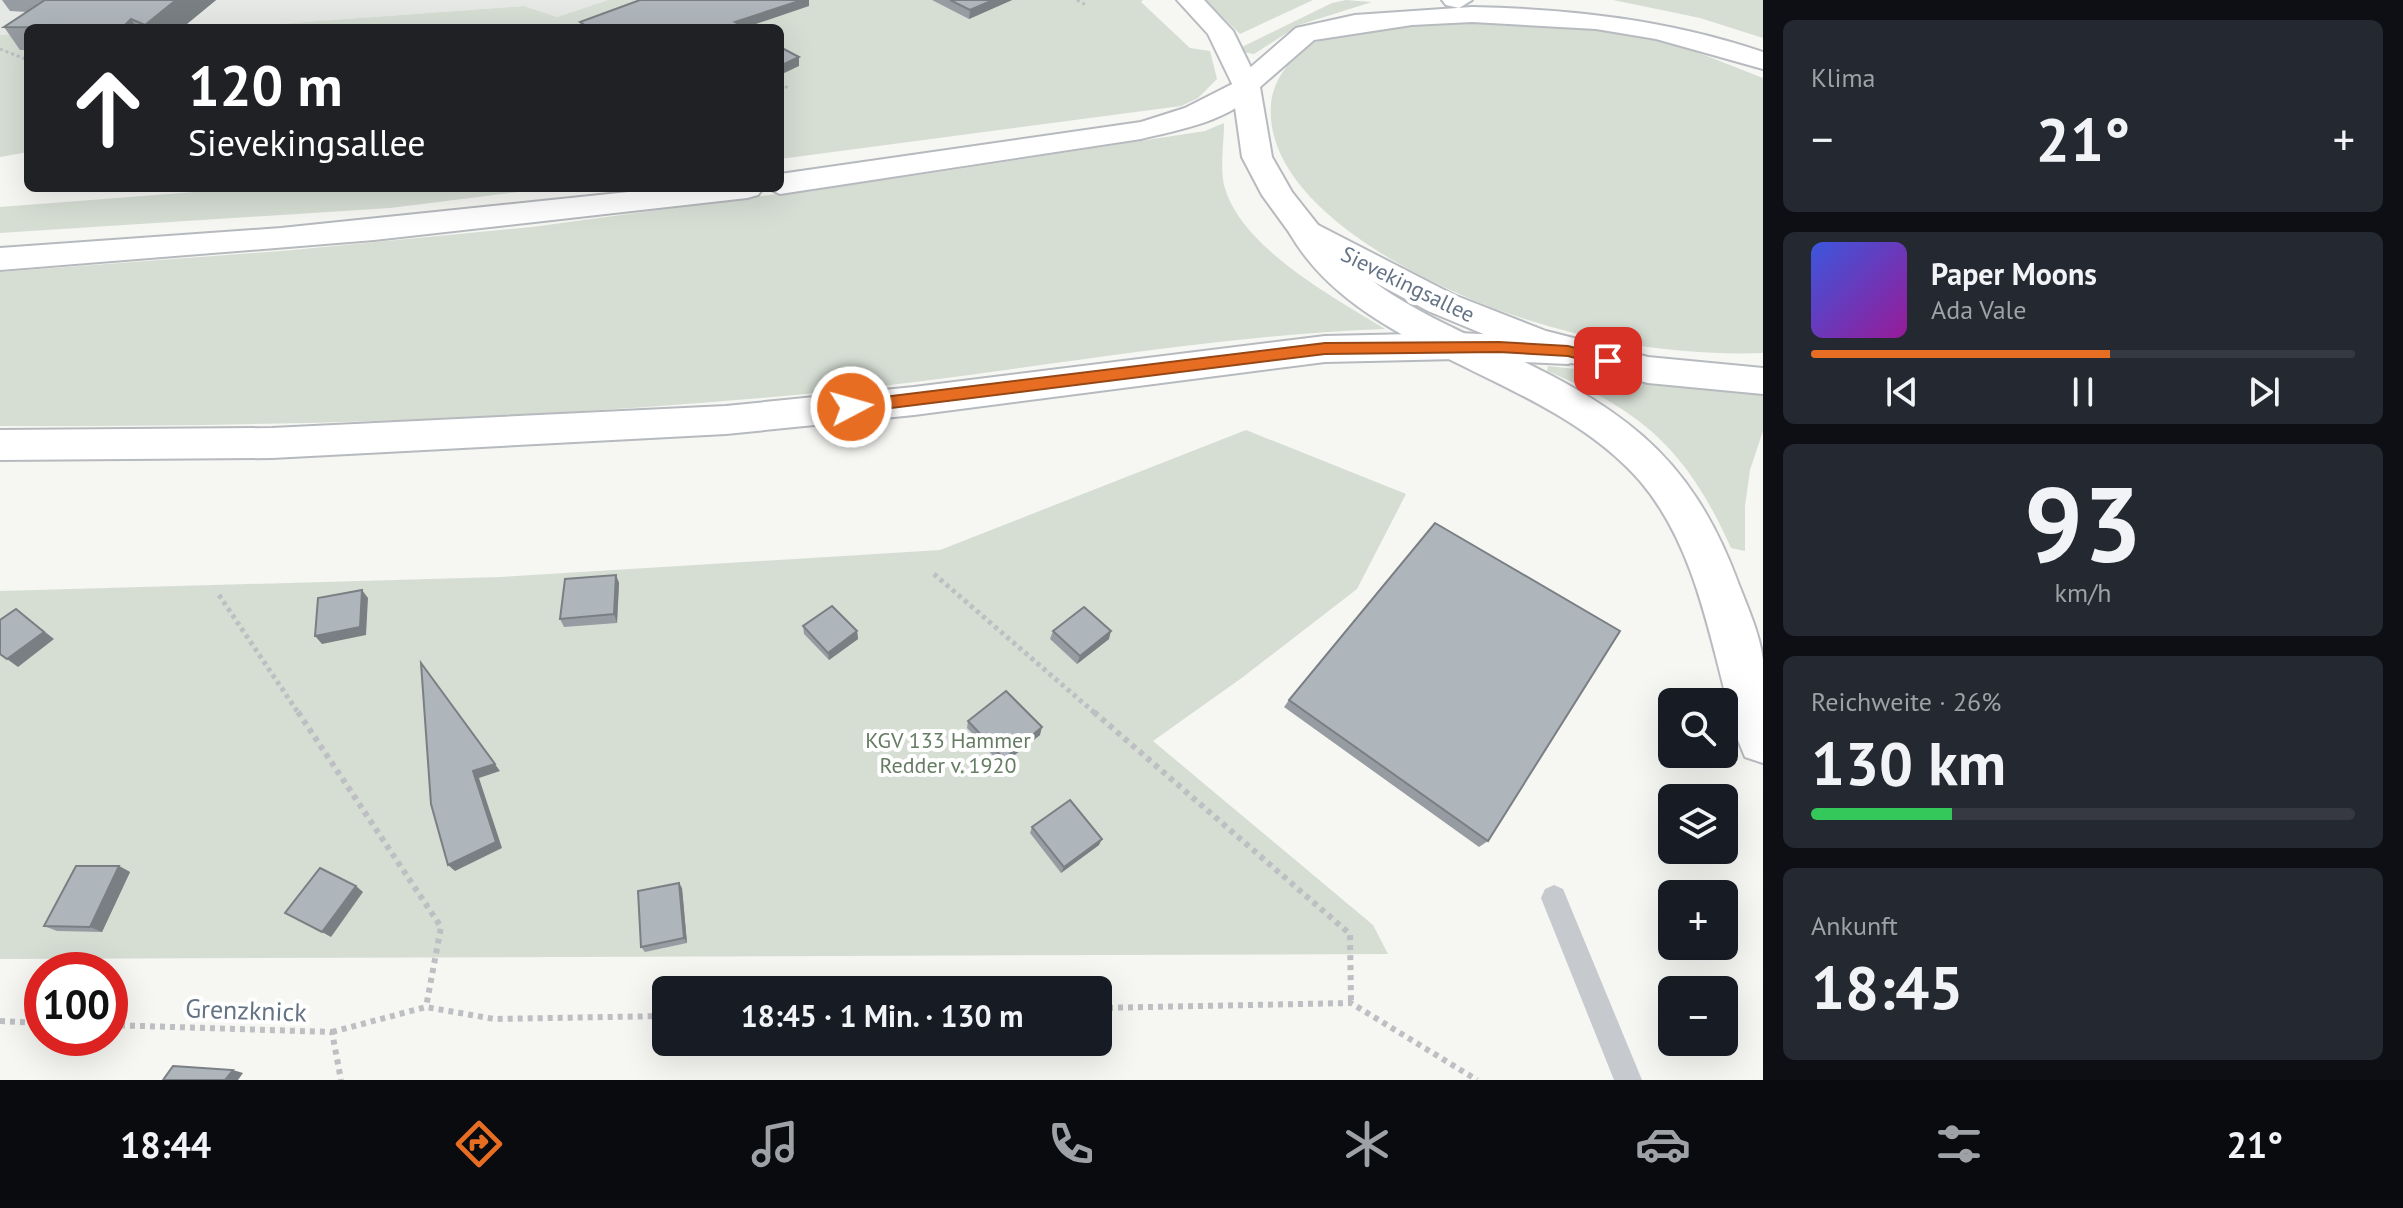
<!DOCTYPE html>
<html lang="de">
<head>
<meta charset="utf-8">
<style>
	:root { --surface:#171b24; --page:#242831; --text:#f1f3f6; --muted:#9ea1a6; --line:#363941; --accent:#e76d22 }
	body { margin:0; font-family:"PT Sans",sans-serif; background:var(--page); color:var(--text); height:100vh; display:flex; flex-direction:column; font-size:30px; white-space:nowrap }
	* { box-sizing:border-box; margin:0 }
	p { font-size:26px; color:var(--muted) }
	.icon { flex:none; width:44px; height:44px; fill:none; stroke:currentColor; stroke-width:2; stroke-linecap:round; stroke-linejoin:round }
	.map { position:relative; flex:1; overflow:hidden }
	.panel { display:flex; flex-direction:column; gap:20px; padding:20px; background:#0d0f14; width:640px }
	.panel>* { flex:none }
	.banner { position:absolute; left:24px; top:24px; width:760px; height:168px; border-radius:12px; box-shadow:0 8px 32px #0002; background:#202124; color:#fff; overflow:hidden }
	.tools { position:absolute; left:1658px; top:688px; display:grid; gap:16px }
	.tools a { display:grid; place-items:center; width:80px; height:80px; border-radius:12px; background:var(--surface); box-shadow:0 8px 32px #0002; font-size:40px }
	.speed { position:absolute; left:24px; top:952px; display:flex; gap:16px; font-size:40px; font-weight:700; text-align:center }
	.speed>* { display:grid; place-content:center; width:104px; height:104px; border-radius:50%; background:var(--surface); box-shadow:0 8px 32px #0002; line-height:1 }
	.speed .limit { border:12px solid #d22; background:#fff; color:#111 }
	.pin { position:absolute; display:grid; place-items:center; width:68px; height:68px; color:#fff; margin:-34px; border-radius:16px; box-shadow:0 4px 12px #0006 }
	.me { position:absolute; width:88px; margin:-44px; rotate:84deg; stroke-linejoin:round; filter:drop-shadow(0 0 6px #0008) }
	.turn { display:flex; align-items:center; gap:28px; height:168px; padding:0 32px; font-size:36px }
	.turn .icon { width:104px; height:104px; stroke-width:2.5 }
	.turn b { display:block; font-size:56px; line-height:68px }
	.big { font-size:60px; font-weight:600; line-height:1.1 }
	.panel .widget { flex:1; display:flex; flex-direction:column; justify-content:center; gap:12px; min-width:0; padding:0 28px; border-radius:12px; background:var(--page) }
	.panel .dial { align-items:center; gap:0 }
	.dial b { font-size:104px; line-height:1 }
	.song { display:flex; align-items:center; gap:24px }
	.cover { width:96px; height:96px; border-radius:12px; background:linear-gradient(135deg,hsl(230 70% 55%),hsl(300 70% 35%)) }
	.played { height:8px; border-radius:4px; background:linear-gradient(90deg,var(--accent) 55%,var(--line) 55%) }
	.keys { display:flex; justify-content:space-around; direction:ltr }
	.heat { display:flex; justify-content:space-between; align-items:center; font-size:44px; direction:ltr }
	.charge { height:12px; border-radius:6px; background:linear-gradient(90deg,#34c759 26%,var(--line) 0) }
	.trip { position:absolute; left:652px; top:976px; width:460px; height:80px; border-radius:12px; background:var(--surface); box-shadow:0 8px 32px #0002; font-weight:600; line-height:80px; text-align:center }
	.tab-bar { display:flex; height:128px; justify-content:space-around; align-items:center; background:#090b0e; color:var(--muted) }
	.tab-bar .icon { width:56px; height:56px }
	.tab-bar .on { color:var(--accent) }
	.tab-bar b { font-size:36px; color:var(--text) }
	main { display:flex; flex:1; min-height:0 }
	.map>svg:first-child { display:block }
	.built { fill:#e6e8e6 }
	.green { fill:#d6ded4 }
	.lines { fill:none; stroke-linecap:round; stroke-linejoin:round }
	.secondary-casing { stroke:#b8bcc1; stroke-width:4 }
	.primary-casing { stroke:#b7babf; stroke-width:4 }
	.motorway-casing { stroke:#b6b9bd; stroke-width:4 }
	.path-far2 { stroke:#bdbfc2; stroke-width:3; stroke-dasharray:3 3; stroke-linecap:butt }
	.path-far1 { stroke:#bdbfc2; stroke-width:5; stroke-dasharray:4 4; stroke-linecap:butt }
	.path { stroke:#bdbfc2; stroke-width:6; stroke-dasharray:5 5; stroke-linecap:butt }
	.service { fill:#c6c9cd; fill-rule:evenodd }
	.secondary { fill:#fff; fill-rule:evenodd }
	.primary { fill:#fff; fill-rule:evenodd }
	.motorway { fill:#fff; fill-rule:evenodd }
	.wall { fill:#969ca1 }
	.shaded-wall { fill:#7a7f83 }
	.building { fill:#aeb5bb; stroke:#7a7f83; stroke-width:2 }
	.route { fill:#e76d22; stroke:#964716; stroke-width:2 }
	.labels { text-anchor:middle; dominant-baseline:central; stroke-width:8; stroke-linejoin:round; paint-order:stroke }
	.street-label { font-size:22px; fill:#647285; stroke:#fff }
	.park-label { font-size:22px; fill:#657c63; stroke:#fff }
	.near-street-label { font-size:26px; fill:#647285; stroke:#fff }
</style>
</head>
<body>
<main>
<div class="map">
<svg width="1763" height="1080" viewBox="0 0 1763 1080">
	<rect width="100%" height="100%" fill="#f6f6f3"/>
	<polygon class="built" points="0,0 608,0 557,17 524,6 225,28 28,28 28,35 0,35"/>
	<g class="green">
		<polygon points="608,0 1143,0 1141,2 1190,48 1210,51 1217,79 1198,98 1181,106 780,159 780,28 225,28 524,6 557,17"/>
		<polygon points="1205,0 1313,0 1240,34"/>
		<polygon points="1346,0 1372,2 1299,25 1254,54 1242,52 1242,47 1332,3"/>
		<polygon points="1613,0 1763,0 1763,38 1700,18"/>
		<path d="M 1402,15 L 1617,28 L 1684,47 L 1763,78 L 1763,353 C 1674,356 1585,341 1501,311 C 1422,282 1263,205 1271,104 C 1273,78 1293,55 1315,42 C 1341,28 1373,23 1402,15 Z"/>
		<polygon points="0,35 28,35 28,152 0,157"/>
		<path d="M 1224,123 C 1224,142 1220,167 1224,185 C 1240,247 1333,297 1385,329 C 1194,336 1006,375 816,393 C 545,419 272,427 0,426 L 0,272 L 293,250 L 532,227 L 932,173 L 1205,131 Z"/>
		<polygon points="246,188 551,188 390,208 0,233 0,207"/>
		<path d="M 1548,366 L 1763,390 L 1763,431 L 1750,470 L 1745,506 L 1745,551 L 1731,548 C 1688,452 1644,411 1547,371 Z"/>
		<polygon points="1246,430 1406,494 1357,589 1243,677 1153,741 1373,925 1388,954 0,959 0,591 500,577 940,550"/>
	</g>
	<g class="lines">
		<g class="secondary-casing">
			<g id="secondary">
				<polygon points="1177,0 1204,0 1233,31 1260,86 1256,92 1236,92 1208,34"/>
				<polygon points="1442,0 1472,0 1459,8 1446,5"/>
				<path d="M 1306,222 L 1318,225 C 1360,286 1424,314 1489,345 C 1615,404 1689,448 1739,585 C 1748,608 1760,635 1763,660 C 1763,693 1763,730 1763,763 L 1745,757 L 1738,740 C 1712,654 1700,551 1640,481 C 1544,371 1360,357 1289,232 L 1294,225 Z"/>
			</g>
		</g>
		<g class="primary-casing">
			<path id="primary" d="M 1472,7 C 1572,9 1668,20 1763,52 L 1763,69 L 1656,39 L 1596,29 L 1472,22 L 1412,25 L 1314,40 L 1260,87 L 1272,157 L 1292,192 L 1318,225 L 1454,295 L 1546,331 L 1648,357 L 1763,368 L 1763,394 L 1648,383 L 1522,350 L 1428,311 L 1294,239 L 1262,195 L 1242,157 L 1232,86 L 1236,80 L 1296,28 L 1355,15 Z"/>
		</g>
		<g class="motorway-casing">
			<g id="motorway">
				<path d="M 1246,77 L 1256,80 L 1260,86 C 1237,120 1178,130 1141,139 L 780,194 L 767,188 L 780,188 L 780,174 L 1141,122 L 1185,108 Z"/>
				<polygon points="667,188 763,188 758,195 747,198 374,240 0,270 0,248 281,228"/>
				<polygon points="1457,333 1568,338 1581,342 1587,351 1581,360 1568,364 1457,359 1325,362 914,415 726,434 272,458 0,460 0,430 272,428 726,406 914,387 1325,336"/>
			</g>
		</g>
		<g class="path-far2">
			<polyline points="1077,0 1086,5"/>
			<polyline points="0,49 28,60"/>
			<polyline points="780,83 788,88"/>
		</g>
		<g class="path-far1">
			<polyline points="934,574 1096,714"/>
			<polyline points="219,595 299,714"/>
		</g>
		<g class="path">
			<polyline points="298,712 441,927 426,1007"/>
			<polyline points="1094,712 1350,934 1351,1003"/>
			<polyline points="1098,1008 1351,1003 1477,1080"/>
			<polyline points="0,1021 42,1023"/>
			<polyline points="110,1025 332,1032 341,1080"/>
			<polyline points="332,1032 426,1007 494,1019 666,1016"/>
		</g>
		<polygon class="service" points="1554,885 1563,889 1642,1080 1614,1080 1541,898 1545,889"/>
		<use href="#secondary" class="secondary"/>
		<use href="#primary" class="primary"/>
		<use href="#motorway" class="motorway"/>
	</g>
	<g class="wall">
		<polygon points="2,0 216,0 182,28 28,28 28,50 20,50 4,27 27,12 10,11"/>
		<polygon points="932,0 1012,0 969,19"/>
		<polygon points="616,575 619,583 617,623 564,627 560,619"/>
		<polygon points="803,626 857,631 858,639 829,660 804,634"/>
		<polygon points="1053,631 1109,639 1077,664 1050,639"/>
		<polygon points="1289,700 1488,841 1479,847 1284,707"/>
		<polygon points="968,721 1040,735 1002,765 967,728"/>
		<polygon points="1032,827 1099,845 1061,873 1030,833"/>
		<polygon points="119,866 130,872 102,932 57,931 44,926"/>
		<polygon points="682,888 687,943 645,952 641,947"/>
	</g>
	<g class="shaded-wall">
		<polygon points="176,0 216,0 182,28 147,28 145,25"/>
		<polygon points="802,0 809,0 809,6 744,28 735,22"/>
		<polygon points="993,0 1012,0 969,19 970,10"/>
		<polygon points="131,19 137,28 122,28"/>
		<polygon points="799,57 799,66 780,75 780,66"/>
		<polygon points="616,575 619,583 617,623 614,614"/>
		<polygon points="362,590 368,598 366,635 322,644 315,636"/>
		<polygon points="16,609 54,639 18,667 7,659"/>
		<polygon points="857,631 858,639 829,660 828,653"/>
		<polygon points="1111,631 1109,639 1077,664 1080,656"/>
		<polygon points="421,663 500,771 479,778 502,848 455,871 448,865 473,771"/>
		<polygon points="1042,727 1040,735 1002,765 1004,759"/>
		<polygon points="1102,839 1099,845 1061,873 1064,867"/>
		<polygon points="119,866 130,872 102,932 90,927"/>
		<polygon points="679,883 682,888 687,943 684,938"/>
		<polygon points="356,886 363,892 331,937 322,932"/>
		<polygon points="233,1070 243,1073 238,1080 225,1080"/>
	</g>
	<g class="building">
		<polygon points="45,0 176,0 145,25 131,19 122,28 4,27"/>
		<polygon points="640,0 802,0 735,22 746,28 589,28 580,22"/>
		<polygon points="950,0 993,0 970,10"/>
		<polygon points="780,47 799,57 780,66"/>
		<polygon points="1435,523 1620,631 1488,841 1289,700"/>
		<polygon points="616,575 614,614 560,619 565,579"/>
		<polygon points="362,590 360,627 315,636 318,598"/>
		<polygon points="832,606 857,631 828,653 803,626"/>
		<polygon points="1084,607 1111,631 1080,656 1053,631"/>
		<polygon points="16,609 44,632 7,659 0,654 0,620"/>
		<polygon points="421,663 495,764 473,771 496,842 448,865 431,804"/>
		<polygon points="1006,691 1042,727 1004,759 968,721"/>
		<polygon points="1070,800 1102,839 1064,867 1032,827"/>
		<polygon points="76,866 119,866 90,927 44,926"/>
		<polygon points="320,868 356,886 322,932 285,913"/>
		<polygon points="679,883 684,938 641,947 638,891"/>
		<polygon points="173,1066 233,1070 225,1080 163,1080"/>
	</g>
	<polygon class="route" points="1499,342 1568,346 1614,358 1616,361 1608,367 1568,356 1499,352 1325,354 851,413 843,407 851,401 1325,343"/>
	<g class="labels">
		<g class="street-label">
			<text transform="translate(1408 284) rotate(26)">Sievekingsallee</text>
		</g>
		<g class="park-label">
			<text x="948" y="740">KGV 133 Hammer<tspan x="948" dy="25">Redder v. 1920</tspan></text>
		</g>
		<g class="near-street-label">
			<text transform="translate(246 1010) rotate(2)">Grenzknick</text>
		</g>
	</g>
</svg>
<div class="tools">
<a><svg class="icon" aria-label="search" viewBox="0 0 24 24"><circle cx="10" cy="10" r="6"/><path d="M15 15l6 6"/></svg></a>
<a><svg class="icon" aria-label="layers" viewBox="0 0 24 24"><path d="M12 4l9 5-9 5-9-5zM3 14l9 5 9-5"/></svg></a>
<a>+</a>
<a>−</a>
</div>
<div class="speed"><div class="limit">100</div></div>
<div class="pin" style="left:1608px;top:361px;background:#d93025"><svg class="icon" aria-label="arrive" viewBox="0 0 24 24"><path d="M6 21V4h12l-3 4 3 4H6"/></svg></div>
<svg class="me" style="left:851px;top:407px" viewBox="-20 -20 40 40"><circle r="17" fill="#e76d22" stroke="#fff" stroke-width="3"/><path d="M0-11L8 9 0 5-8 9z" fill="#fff"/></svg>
<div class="trip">18:45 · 1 Min. · 130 m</div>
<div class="banner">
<div class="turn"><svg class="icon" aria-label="ahead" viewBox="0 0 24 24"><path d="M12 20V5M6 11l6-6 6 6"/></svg><div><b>120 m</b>Sievekingsallee</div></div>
</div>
</div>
<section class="panel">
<div class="widget"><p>Klima</p>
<div class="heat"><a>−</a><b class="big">21°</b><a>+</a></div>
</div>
<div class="widget">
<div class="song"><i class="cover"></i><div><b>Paper Moons</b><p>Ada Vale</p></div></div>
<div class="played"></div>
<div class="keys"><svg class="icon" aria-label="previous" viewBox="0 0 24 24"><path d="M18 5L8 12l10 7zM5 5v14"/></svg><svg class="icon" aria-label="pause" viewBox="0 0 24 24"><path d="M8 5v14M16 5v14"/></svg><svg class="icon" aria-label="next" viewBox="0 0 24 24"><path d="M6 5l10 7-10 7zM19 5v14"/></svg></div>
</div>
<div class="widget dial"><b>93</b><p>km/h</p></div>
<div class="widget"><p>Reichweite · 26%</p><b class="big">130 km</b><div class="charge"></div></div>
<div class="widget"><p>Ankunft</p><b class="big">18:45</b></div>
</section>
</main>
<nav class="tab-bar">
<b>18:44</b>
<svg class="icon on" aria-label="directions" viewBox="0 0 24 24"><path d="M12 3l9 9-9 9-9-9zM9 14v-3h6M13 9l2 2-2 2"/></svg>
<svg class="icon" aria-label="music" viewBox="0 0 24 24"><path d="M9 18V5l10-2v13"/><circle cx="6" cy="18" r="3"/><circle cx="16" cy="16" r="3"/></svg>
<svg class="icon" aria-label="phone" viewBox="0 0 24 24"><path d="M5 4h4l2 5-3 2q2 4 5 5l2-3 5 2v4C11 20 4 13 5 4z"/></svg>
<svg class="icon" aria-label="climate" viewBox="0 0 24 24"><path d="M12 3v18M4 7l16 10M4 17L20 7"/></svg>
<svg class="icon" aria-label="car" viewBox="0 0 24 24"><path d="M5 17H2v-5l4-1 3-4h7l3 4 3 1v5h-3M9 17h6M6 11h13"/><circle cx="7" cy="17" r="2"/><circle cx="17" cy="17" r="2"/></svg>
<svg class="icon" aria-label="filters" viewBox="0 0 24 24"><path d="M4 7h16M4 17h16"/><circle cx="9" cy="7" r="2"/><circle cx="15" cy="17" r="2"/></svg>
<b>21°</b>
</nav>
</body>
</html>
